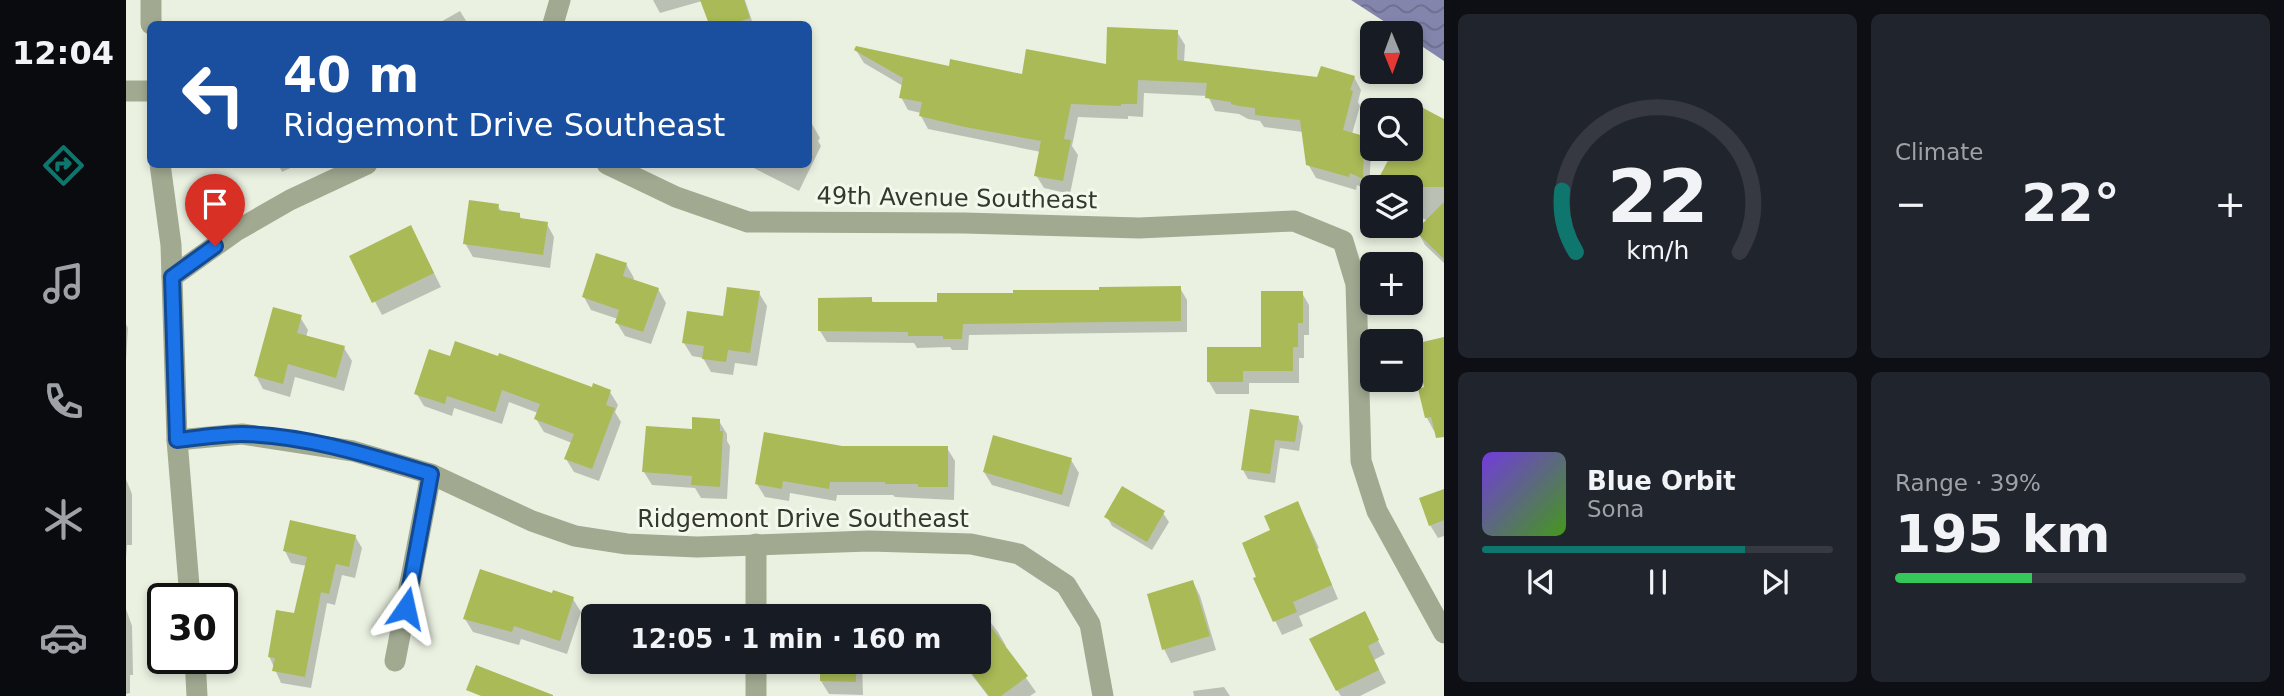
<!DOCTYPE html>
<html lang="en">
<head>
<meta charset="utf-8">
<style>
	:root { --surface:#171b24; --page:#20242c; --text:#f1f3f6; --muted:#9ea1a6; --line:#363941; --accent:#0f766e }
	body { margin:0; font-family:"DejaVu Sans",sans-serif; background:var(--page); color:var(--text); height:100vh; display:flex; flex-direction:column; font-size:26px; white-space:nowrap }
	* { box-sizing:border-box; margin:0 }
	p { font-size:23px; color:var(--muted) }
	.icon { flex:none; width:38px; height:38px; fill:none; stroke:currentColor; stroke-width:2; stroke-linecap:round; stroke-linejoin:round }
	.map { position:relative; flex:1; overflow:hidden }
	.side { display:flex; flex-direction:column; gap:14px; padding:14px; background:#0d0f14; width:840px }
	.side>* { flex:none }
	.banner { position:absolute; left:21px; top:21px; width:665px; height:147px; border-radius:10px; box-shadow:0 4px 10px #0003; background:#1a4fa0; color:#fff; overflow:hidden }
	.needle { width:46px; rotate:179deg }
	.fabs { position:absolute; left:1234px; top:21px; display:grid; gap:14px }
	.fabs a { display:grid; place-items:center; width:63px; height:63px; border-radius:10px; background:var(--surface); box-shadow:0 4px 10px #0003; font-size:35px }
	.speed { position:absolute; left:21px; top:583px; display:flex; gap:14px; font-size:35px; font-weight:700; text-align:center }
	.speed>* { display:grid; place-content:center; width:91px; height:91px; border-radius:50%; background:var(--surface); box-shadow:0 4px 10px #0003; line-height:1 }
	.speed .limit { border:4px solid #111; border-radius:10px; background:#fff; color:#111 }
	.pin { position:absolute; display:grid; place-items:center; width:60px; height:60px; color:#fff; margin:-72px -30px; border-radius:50% 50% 50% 0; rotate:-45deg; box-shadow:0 0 7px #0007 }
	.pin .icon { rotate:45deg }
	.me { position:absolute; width:77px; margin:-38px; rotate:11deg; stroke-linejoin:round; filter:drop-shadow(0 0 5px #0008) }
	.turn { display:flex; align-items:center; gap:24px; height:147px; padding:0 21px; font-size:32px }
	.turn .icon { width:91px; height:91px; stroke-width:2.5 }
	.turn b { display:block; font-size:49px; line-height:60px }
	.big { font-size:52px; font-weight:600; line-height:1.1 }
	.side .card { flex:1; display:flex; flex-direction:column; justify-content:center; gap:10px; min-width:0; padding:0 24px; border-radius:10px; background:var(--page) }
	.side .dial { align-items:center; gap:0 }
	.dial svg { height:182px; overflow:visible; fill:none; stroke:var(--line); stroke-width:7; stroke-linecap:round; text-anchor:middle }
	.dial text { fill:var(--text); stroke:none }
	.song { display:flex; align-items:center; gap:21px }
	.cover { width:84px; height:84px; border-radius:10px; background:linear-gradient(135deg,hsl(260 70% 55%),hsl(100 70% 35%)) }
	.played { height:7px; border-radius:4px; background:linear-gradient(90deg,var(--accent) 75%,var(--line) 75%) }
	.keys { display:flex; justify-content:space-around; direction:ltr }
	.heat { display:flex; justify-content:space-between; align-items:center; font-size:38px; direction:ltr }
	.charge { height:10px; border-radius:5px; background:linear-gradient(90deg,#34c759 39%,var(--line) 0) }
	.side .tiles { flex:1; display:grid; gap:14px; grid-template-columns:repeat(2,1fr) }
	.trip { position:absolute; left:455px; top:604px; width:410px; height:70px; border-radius:10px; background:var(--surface); box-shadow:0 4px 10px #0003; font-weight:600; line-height:70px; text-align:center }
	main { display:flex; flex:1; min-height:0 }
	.menu { display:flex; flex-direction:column; width:126px; justify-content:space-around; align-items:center; background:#090b0e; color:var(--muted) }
	.menu .icon { width:49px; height:49px }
	.menu .current { color:var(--accent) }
	.menu b { font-size:32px; color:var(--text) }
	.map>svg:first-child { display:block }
	.water { fill:url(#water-waves) }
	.shadow { fill:#0003 }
	.building { fill:#aaba57 }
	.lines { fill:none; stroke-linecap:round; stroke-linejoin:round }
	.minor { stroke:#a1a991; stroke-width:21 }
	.route-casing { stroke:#114b97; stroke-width:18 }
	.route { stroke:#1a73e8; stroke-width:12 }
	.labels { text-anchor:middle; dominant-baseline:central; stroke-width:6; stroke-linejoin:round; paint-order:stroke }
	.street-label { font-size:24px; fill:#35382c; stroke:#f4f9ee }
</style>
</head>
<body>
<main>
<nav class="menu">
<b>12:04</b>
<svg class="icon current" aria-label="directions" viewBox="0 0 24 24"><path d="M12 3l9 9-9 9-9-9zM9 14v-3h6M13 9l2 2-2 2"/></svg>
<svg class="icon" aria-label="music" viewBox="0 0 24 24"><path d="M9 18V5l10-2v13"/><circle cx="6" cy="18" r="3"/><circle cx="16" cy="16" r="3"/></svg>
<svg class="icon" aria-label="phone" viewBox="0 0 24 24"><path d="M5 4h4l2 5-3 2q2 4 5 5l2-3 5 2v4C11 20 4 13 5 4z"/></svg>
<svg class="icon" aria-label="climate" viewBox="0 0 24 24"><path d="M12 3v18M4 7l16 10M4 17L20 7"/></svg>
<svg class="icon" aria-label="car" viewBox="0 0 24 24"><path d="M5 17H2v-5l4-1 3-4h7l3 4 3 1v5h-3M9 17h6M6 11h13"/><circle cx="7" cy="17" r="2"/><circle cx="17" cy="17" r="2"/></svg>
</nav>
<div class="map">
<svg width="1318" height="696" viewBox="0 0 1318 696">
	<defs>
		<pattern id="water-waves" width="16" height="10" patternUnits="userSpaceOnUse" patternTransform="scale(1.75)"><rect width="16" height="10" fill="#8385ac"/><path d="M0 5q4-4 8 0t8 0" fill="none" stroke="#6c6e8c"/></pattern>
	</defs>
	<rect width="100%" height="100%" fill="#eaf1e1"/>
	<polygon class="water" points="1225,0 1318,0 1318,61 1285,39 1284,33 1276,33"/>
	<g class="shadow">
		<polygon points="527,0 619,0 627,24 585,24 576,1 534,13"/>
		<polygon points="334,11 342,24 311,24"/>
		<polygon points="1051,32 1059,45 1058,62 1193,79 1228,77 1235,90 1232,102 1234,106 1226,134 1237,137 1245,151 1243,191 1231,185 1230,190 1190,178 1182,164 1177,132 1138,127 1134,121 1122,119 1113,114 1089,111 1082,96 1018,93 1017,117 1002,116 1002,119 952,117 946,146 952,155 944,194 918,188 910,175 915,152 802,129 795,116 795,113 782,110 775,97 777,86 738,63 730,50 824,68 897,76 981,66"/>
		<polygon points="1318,121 1318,263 1299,245 1292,232 1302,221 1284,212 1284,187 1251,185 1273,158 1278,149 1284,149"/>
		<polygon points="682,122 686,124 694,138 692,141 695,146 673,191 620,164 682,164"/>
		<polygon points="152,164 173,164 156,172"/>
		<polygon points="372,206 376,213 393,215 396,220 421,224 428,237 424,268 347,257 339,243"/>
		<polygon points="292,241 315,287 256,315 225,256"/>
		<polygon points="500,264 508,278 507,281 532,289 540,303 525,344 499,336 491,323 492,319 465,310 458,297"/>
		<polygon points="1054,288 1061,300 1061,332 843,335 842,350 826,350 824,347 791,348 788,343 701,342 694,331 745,299 748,304 812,303 889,294"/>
		<polygon points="633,293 641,306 631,366 609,363 607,375 585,372 577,358 566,356 558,343 599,318"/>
		<polygon points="1176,293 1183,305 1183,335 1178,335 1178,358 1173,358 1173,383 1123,383 1123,394 1090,394 1083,382 1137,349"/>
		<polygon points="174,317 182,330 180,337 218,348 226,361 218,391 169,377 164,397 137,389 130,376"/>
		<polygon points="0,324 2,328 0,361"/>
		<polygon points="1318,339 1318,429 1308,431 1301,418 1300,389"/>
		<polygon points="325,358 484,392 492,405 489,412 495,422 473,481 448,472 440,459 446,443 418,432 410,419 412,413 383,402 376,424 328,408 326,416 298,406 290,393"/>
		<polygon points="1172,417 1177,426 1173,451 1154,448 1149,483 1122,479 1117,470"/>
		<polygon points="593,421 601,434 601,441 604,446 601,499 575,498 569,488 526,485 518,472 567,431"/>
		<polygon points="715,447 821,448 829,461 828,500 769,497 767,495 711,495 710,501 664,493 663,501 639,497 631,484"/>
		<polygon points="945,460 953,473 943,507 866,485 858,472"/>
		<polygon points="0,479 6,494 6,545 1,545 0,558"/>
		<polygon points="1318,491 1318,536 1312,538 1304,525"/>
		<polygon points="1172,503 1193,548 1191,549 1212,599 1173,616 1177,626 1156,635 1129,579 1146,531"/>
		<polygon points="1037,513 1043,522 1026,550 986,526 981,517"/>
		<polygon points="229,536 236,548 229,578 216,575 209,605 201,603 185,688 155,683 143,656 169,615 181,566 165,563 159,551"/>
		<polygon points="1067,582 1074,596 1090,650 1045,663 1038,649"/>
		<polygon points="427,595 447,599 455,612 441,654 395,639 393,645 347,632 339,619"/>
		<polygon points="690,607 728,607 734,616 690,616"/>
		<polygon points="0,609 6,626 7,675 4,675 4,693 0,694"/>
		<polygon points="484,609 565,616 484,616"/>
		<polygon points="855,610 872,632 880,646 878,647 910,692 904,696 862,696 836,662 852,662 852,616 848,616"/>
		<polygon points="1245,627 1259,654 1248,660 1260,683 1234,696 1215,696 1211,690"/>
		<polygon points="489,662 571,662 571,667 490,664"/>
		<polygon points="695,662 736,662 737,695 703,694 695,681"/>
		<polygon points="1098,687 1104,696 1068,696 1067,691"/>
	</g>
	<g class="building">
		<polygon points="574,0 618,0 624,18 606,24 583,24"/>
		<polygon points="981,27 1052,30 1051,60 1191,77 1195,66 1229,76 1224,90 1227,91 1217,130 1238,136 1237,179 1224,173 1223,177 1180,165 1174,120 1129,115 1129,108 1113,106 1105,104 1105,102 1079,98 1081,83 1012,80 1011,104 995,104 995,106 945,104 938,139 945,140 937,181 908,176 915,141 839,127 793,116 796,102 773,98 777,78 728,50 730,46 823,66 824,59 896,74 900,49 980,64"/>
		<polygon points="1297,108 1318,119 1318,187 1248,187 1266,153 1272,156 1276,149 1284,149 1284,132"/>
		<polygon points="343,200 373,204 372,210 394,213 394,218 422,222 417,255 337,244"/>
		<polygon points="1318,202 1318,259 1289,231"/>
		<polygon points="285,225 308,273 246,303 223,256"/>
		<polygon points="470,253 501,263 497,276 533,288 517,332 489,323 493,310 456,297"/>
		<polygon points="1055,286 1055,321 837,324 836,339 817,339 817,336 782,336 782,332 692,331 692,298 746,297 746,302 811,302 811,293 887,293 887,290 973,290 973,287"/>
		<polygon points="601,287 634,291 624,353 602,350 600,362 576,359 578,346 556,343 561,311 597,316"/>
		<polygon points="1135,291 1177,291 1177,323 1172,323 1172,347 1167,347 1167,371 1117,371 1117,382 1081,382 1081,347 1135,347"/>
		<polygon points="147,307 176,315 171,333 219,346 210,378 162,364 157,384 128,376"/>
		<polygon points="1318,337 1318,437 1310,438 1305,417 1299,418 1292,389 1298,387 1288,344"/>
		<polygon points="329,341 372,356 373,353 466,387 467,383 485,390 480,405 489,408 466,469 438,459 448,434 408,419 414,404 376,390 369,412 321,396 319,404 288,394 303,349 324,356"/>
		<polygon points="1124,409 1173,416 1169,442 1149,440 1144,474 1115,470"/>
		<polygon points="566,417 594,419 594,431 597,431 594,487 565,485 566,476 516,472 520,426 566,429"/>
		<polygon points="638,432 716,446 822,446 822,487 792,487 792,484 759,484 759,482 704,482 703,489 657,481 656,489 629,484"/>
		<polygon points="867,435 946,458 936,495 857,472"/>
		<polygon points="996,486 1039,511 1021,542 978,517"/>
		<polygon points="1318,489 1318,520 1303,526 1293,498"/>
		<polygon points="1172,501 1206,585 1167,602 1171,612 1147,622 1127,578 1130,577 1116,543 1144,530 1138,516"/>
		<polygon points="164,520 230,535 223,567 210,564 203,594 195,592 179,677 146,671 149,658 142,657 150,610 168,613 181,557 157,551"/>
		<polygon points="354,569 426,593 427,590 448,597 434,641 388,626 386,632 337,619"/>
		<polygon points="1067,580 1084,636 1036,650 1021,594"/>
		<polygon points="852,610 902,676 875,696 863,696 837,662 852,662"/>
		<polygon points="1239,611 1253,640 1242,646 1253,670 1210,691 1183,639"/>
		<polygon points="694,662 730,662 730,682 694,681"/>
		<polygon points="350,665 427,695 427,696 355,696 340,690"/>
	</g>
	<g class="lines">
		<g class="minor">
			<polyline points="25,0 25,24"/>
			<polyline points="427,24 434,0"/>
			<polyline points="0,91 24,91"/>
			<polyline points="34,164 45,245 51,440 64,598"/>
			<polyline points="481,164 550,197 622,222 838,223 1013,228 1168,221 1217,241 1230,284 1235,461 1251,511 1318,633"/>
			<polyline points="46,277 110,231 164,200 241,164"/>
			<polyline points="51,440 116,434 227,451 305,474 406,521 449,536 501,544 571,547 743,541 845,544 893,554 940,585 964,624 977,696"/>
			<polyline points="630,544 630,616"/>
			<polyline points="69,658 71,696"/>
			<polyline points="269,661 305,474"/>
			<polyline points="630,662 630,696"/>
		</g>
	</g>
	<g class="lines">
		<g class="route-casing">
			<path id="route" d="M 89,246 L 46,277 L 51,440 C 72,438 94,434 116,434 C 179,435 245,456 305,474 L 280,608"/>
		</g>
		<use href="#route" class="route"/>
	</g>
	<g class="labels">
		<g class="street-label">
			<text transform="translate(831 198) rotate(1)">49th Avenue Southeast</text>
			<text x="677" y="519">Ridgemont Drive Southeast</text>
		</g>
	</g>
</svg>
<div class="fabs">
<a><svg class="needle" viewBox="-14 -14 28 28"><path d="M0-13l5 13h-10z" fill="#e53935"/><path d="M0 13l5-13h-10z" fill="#9ea1a6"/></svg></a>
<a><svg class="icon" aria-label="search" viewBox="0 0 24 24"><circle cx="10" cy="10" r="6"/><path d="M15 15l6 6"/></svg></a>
<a><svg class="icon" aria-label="layers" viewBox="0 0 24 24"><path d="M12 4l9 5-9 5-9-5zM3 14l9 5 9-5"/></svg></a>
<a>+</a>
<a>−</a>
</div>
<div class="speed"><div class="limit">30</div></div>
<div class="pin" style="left:89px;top:246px;background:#d93025"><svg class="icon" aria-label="arrive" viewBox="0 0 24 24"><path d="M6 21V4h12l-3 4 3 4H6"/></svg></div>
<svg class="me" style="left:280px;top:608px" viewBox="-20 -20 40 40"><path d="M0-17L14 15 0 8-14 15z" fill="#1a73e8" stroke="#fff" stroke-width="4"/></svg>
<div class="trip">12:05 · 1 min · 160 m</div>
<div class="banner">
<div class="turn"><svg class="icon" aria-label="left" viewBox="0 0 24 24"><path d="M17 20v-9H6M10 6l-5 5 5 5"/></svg><div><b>40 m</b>Ridgemont Drive Southeast</div></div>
</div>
</div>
<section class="side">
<div class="tiles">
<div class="card dial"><svg viewBox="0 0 100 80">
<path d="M14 69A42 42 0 1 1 86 69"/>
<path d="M14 69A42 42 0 0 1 8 42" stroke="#0f766e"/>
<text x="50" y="56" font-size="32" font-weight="700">22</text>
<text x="50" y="72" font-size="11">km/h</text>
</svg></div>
<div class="card"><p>Climate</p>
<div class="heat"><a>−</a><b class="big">22°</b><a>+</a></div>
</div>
<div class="card">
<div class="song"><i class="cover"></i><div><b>Blue Orbit</b><p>Sona</p></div></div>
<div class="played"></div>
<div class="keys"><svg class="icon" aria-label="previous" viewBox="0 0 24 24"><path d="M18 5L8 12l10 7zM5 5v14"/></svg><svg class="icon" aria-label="pause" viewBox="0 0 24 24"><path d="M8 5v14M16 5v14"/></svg><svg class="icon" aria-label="next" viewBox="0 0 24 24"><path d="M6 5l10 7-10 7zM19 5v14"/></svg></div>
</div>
<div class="card"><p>Range · 39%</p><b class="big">195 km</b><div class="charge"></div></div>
</div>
</section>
</main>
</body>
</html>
